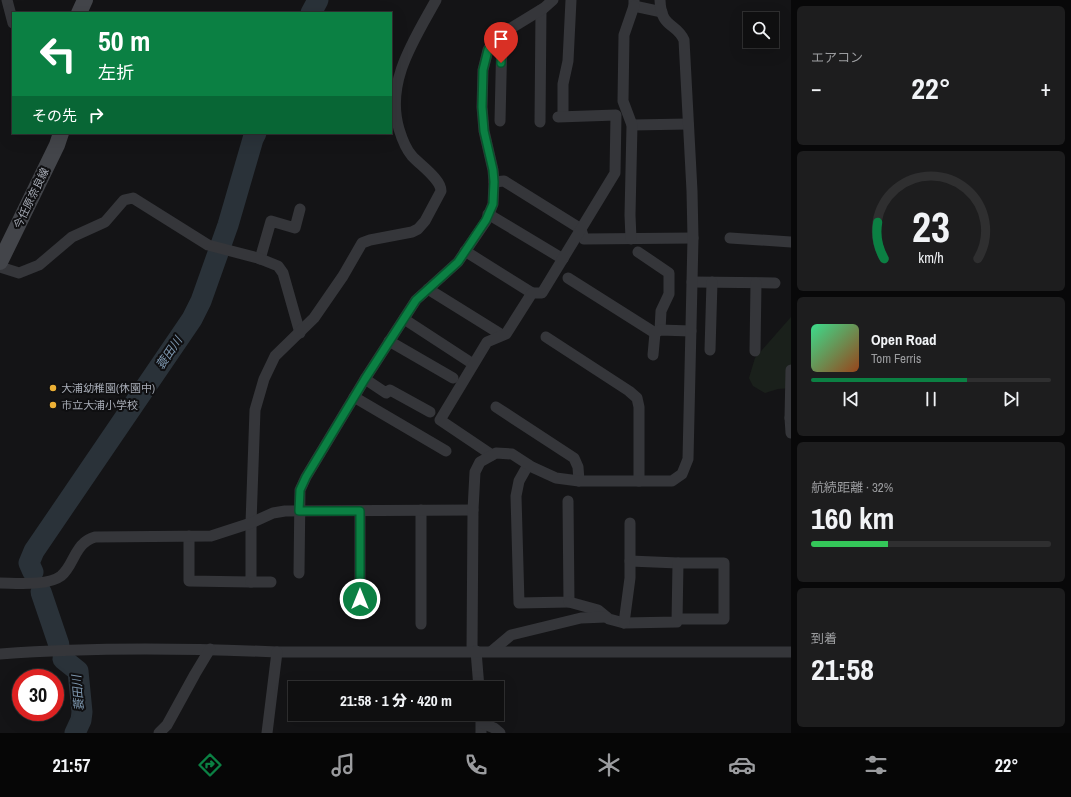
<!DOCTYPE html>
<html lang="ja">
<head>
<meta charset="utf-8">
<style>
	:root { --surface:#0f0f10; --page:#1d1d1e; --text:#f1f3f6; --muted:#9b9c9f; --line:#2f2f30; --accent:#0b8043 }
	body { margin:0; font-family:"Archivo Narrow","Noto Sans JP",sans-serif; background:var(--page); color:var(--text); height:100vh; display:flex; flex-direction:column; font-size:15px; white-space:nowrap }
	* { box-sizing:border-box; margin:0 }
	p { font-size:13px; color:var(--muted) }
	.icon { flex:none; width:22px; height:22px; fill:none; stroke:currentColor; stroke-width:2; stroke-linecap:round; stroke-linejoin:round }
	.map { position:relative; flex:1; overflow:hidden }
	.panel { display:flex; flex-direction:column; gap:6px; padding:6px; background:#080809; width:280px }
	.panel>* { flex:none }
	.top-card { position:absolute; left:12px; top:12px; width:380px; height:122px; border-radius:0px; box-shadow:0 4px 16px #0002,0 0 0 1px var(--line); background:#0b8043; color:#fff; overflow:hidden }
	.tools { position:absolute; left:743px; top:12px; display:grid; gap:8px }
	.tools a { display:grid; place-items:center; width:36px; height:36px; border-radius:0px; background:var(--surface); box-shadow:0 4px 16px #0002,0 0 0 1px var(--line); font-size:20px }
	.speed { position:absolute; left:12px; top:669px; display:flex; gap:8px; font-size:20px; font-weight:700; text-align:center }
	.speed>* { display:grid; place-content:center; width:52px; height:52px; border-radius:50%; background:var(--surface); box-shadow:0 4px 16px #0002,0 0 0 1px var(--line); line-height:1 }
	.speed .limit { border:6px solid #d22; background:#fff; color:#111 }
	.pin { position:absolute; display:grid; place-items:center; width:34px; height:34px; color:#fff; margin:-41px -17px; border-radius:50% 50% 50% 0; rotate:-45deg; box-shadow:0 0 4px #0007 }
	.pin .icon { rotate:45deg }
	.me { position:absolute; width:44px; margin:-22px; rotate:0deg; stroke-linejoin:round; filter:drop-shadow(0 0 3px #0008) }
	.turn { display:flex; align-items:center; gap:14px; height:84px; padding:0 20px; font-size:18px }
	.turn .icon { width:52px; height:52px; stroke-width:2.5 }
	.turn b { display:block; font-size:28px; line-height:34px }
	.then { display:flex; align-items:center; height:38px; padding:0 20px; background:#0003; gap:8px; font-size:15px }
	.big { font-size:30px; font-weight:800; line-height:1.1 }
	.panel .tile { flex:1; display:flex; flex-direction:column; justify-content:center; gap:6px; min-width:0; padding:0 14px; border-radius:6px; background:var(--page) }
	.panel .dial { align-items:center; gap:0 }
	.dial svg { height:104px; overflow:visible; fill:none; stroke:var(--line); stroke-width:7; stroke-linecap:round; text-anchor:middle }
	.dial text { fill:var(--text); stroke:none }
	.song { display:flex; align-items:center; gap:12px }
	.cover { width:48px; height:48px; border-radius:6px; background:linear-gradient(135deg,hsl(150 70% 55%),hsl(20 70% 35%)) }
	.played { height:4px; border-radius:2px; background:linear-gradient(90deg,var(--accent) 65%,var(--line) 65%) }
	.keys { display:flex; justify-content:space-around; direction:ltr }
	.heat { display:flex; justify-content:space-between; align-items:center; font-size:22px; direction:ltr }
	.charge { height:6px; border-radius:3px; background:linear-gradient(90deg,#34c759 32%,var(--line) 0) }
	.trip { position:absolute; left:288px; top:681px; width:216px; height:40px; border-radius:0px; background:var(--surface); box-shadow:0 4px 16px #0002,0 0 0 1px var(--line); font-weight:800; line-height:40px; text-align:center }
	.tab-bar { display:flex; height:64px; justify-content:space-around; align-items:center; background:#060606; color:var(--muted) }
	.tab-bar .icon { width:28px; height:28px }
	.tab-bar .active { color:var(--accent) }
	.tab-bar b { font-size:18px; color:var(--text) }
	main { display:flex; flex:1; min-height:0 }
	.map>svg:first-child { display:block }
	.green { fill:#1a201b }
	.lines { fill:none; stroke-linecap:round; stroke-linejoin:round }
	.river { stroke:#2a3239; stroke-width:21 }
	.street { stroke:#35363a; stroke-width:11 }
	.secondary { stroke:#43454a; stroke-width:16 }
	.route-casing { stroke:#07532c; stroke-width:10 }
	.route { stroke:#0b8043; stroke-width:7 }
	.poi-dot { fill:#ecb035; stroke:#0f0f11; stroke-width:1.5 }
	.labels { text-anchor:middle; dominant-baseline:central; stroke-width:4; stroke-linejoin:round; paint-order:stroke }
	.street-label { font-size:11px; fill:#a6abb5; stroke:#0f0f11 }
	.poi-label { font-size:11px; fill:#a6abb5; stroke:#0f0f11; text-anchor:start }
	.water-label { font-size:12px; font-style:italic; fill:#7e98b0; stroke:#0f0f11 }
</style>
</head>
<body>
<main>
<div class="map">
<svg width="791" height="733" viewBox="0 0 791 733">
	<rect width="100%" height="100%" fill="#141416"/>
	<polygon class="green" points="791,317 791,388 778,389 765,393 753,386 749,378 755,358"/>
	<g class="lines">
		<g class="river">
			<polyline points="311,13 318,0"/>
			<polyline points="33,572 29,563 34,551 192,319 201,301 228,225 253,139 256,133"/>
			<polyline points="41,592 59,645"/>
			<polyline points="63,659 78,671 82,712 81,720 75,733"/>
		</g>
		<g class="street">
			<polyline points="7,0 13,23"/>
			<polyline points="634,0 634,6 662,12"/>
			<polyline points="563,116 563,84 568,61 571,0"/>
			<polyline points="500,121 502,34"/>
			<polyline points="540,122 541,10"/>
			<polyline points="632,125 688,124"/>
			<polyline points="494,182 504,181 581,229 584,239 693,238"/>
			<polyline points="488,214 563,259"/>
			<polyline points="730,238 791,242"/>
			<polyline points="631,239 630,215 632,125 623,101 624,35 634,6"/>
			<polyline points="465,251 532,293"/>
			<polyline points="638,252 669,273 669,294 661,311 660,330"/>
			<polyline points="260,259 271,221 295,228 300,209"/>
			<polyline points="0,267 19,273 39,265 72,237 105,222 124,200 133,198 208,245 258,258 278,266 283,273 300,333"/>
			<polyline points="568,278 655,333"/>
			<polyline points="692,282 775,283"/>
			<polyline points="428,289 502,335"/>
			<polyline points="404,319 473,364"/>
			<polyline points="546,337 629,391 637,398 639,407 639,481"/>
			<polyline points="389,341 453,378"/>
			<polyline points="710,350 712,282"/>
			<polyline points="755,351 756,283"/>
			<polyline points="653,355 655,333 660,330 691,331"/>
			<polyline points="365,379 386,393 390,390 430,412"/>
			<polyline points="354,397 446,451"/>
			<polyline points="496,407 574,458 578,467 579,481"/>
			<polyline points="791,417 790,418 791,433"/>
			<polyline points="790,418 791,370"/>
			<polyline points="492,455 440,420 487,342 506,334 532,293 542,293 615,173 616,115 558,117"/>
			<polyline points="528,465 519,481 516,496 519,603 569,602 568,501"/>
			<polyline points="421,510 421,624"/>
			<polyline points="360,511 360,614"/>
			<path d="M 189,536 L 189,581 L 251,582 L 251,523 L 255,410 L 264,379 L 275,356 L 314,318 L 343,276 L 362,243 L 370,240 L 412,232 L 418,229 L 425,221 L 441,191 C 441,179 420,165 412,156 C 405,148 402,139 399,129 C 385,82 414,40 436,0"/>
			<polyline points="630,561 678,563"/>
			<polyline points="299,573 300,490 306,477 365,379 416,300 458,262 486,221 493,204 494,182 493,170 484,131 482,107 483,70 488,50 495,38 544,8 553,0"/>
			<polyline points="251,582 271,582"/>
			<path d="M 0,583 C 16,583 48,586 61,576 C 72,567 74,551 84,543 C 87,540 92,538 95,537 L 211,536 L 251,523 L 273,513 L 285,511 L 473,510"/>
			<polyline points="569,602 598,610 609,619 624,623 677,622 678,563 724,563 724,619 677,619"/>
			<polyline points="624,623 630,578 630,523"/>
			<path d="M 472,651 L 473,510 L 475,472 L 480,462 L 496,453 L 512,454 L 532,467 L 556,478 L 579,481 L 672,481 L 682,474 L 688,459 L 693,238 L 692,191 L 684,40 C 676,22 661,29 660,0"/>
			<polyline points="476,651 479,688"/>
			<polyline points="492,651 511,635 581,618 606,617"/>
			<path d="M 0,654 C 92,647 185,648 277,652 L 791,652"/>
			<polyline points="481,714 481,733"/>
			<polyline points="482,723 494,728 500,733"/>
			<polyline points="159,733 167,725 195,674 210,649"/>
			<polyline points="267,733 277,652"/>
		</g>
		<g class="secondary">
			<polyline points="79,13 85,0"/>
			<polyline points="0,262 57,145 61,133"/>
		</g>
	</g>
	<g class="lines">
		<g class="route-casing">
			<polyline id="route" points="360,599 360,511 299,511 300,490 306,477 365,379 416,300 458,262 486,220 493,204 494,182 493,170 484,131 482,107 483,70 488,50 496,38 502,34 501,63"/>
		</g>
		<use href="#route" class="route"/>
	</g>
	<g class="poi-dot">
		<circle cx="53" cy="388" r="4"/>
		<circle cx="53" cy="405" r="4"/>
	</g>
	<g class="labels">
		<g class="street-label">
			<text transform="translate(31 198) rotate(-64)">今任原奈良線</text>
		</g>
		<g class="poi-label">
			<text x="61" y="388">大浦幼稚園(休園中)</text>
			<text x="61" y="405">市立大浦小学校</text>
		</g>
		<g class="water-label">
			<text transform="translate(169 353) rotate(-56)">蓑田川</text>
			<text transform="translate(78 693) rotate(-95)">蓑田川</text>
		</g>
	</g>
</svg>
<div class="tools">
<a><svg class="icon" aria-label="search" viewBox="0 0 24 24"><circle cx="10" cy="10" r="6"/><path d="M15 15l6 6"/></svg></a>
</div>
<div class="speed"><div class="limit">30</div></div>
<div class="pin" style="left:501px;top:63px;background:#d93025"><svg class="icon" aria-label="arrive" viewBox="0 0 24 24"><path d="M6 21V4h12l-3 4 3 4H6"/></svg></div>
<svg class="me" style="left:360px;top:599px" viewBox="-20 -20 40 40"><circle r="17" fill="#0b8043" stroke="#fff" stroke-width="3"/><path d="M0-11L8 9 0 5-8 9z" fill="#fff"/></svg>
<div class="trip">21:58 · 1 分 · 420 m</div>
<div class="top-card">
<div class="turn"><svg class="icon" aria-label="left" viewBox="0 0 24 24"><path d="M17 20v-9H6M10 6l-5 5 5 5"/></svg><div><b>50 m</b>左折</div></div>
<div class="then">その先<svg class="icon" aria-label="right" viewBox="0 0 24 24"><path d="M7 20v-9h11M14 6l5 5-5 5"/></svg></div>
</div>
</div>
<section class="panel">
<div class="tile"><p>エアコン</p>
<div class="heat"><a>−</a><b class="big">22°</b><a>+</a></div>
</div>
<div class="tile dial"><svg viewBox="0 0 100 80">
<path d="M14 69A42 42 0 1 1 86 69"/>
<path d="M14 69A42 42 0 0 1 9 41" stroke="#0b8043"/>
<text x="50" y="56" font-size="32" font-weight="700">23</text>
<text x="50" y="72" font-size="11">km/h</text>
</svg></div>
<div class="tile">
<div class="song"><i class="cover"></i><div><b>Open Road</b><p>Tom Ferris</p></div></div>
<div class="played"></div>
<div class="keys"><svg class="icon" aria-label="previous" viewBox="0 0 24 24"><path d="M18 5L8 12l10 7zM5 5v14"/></svg><svg class="icon" aria-label="pause" viewBox="0 0 24 24"><path d="M8 5v14M16 5v14"/></svg><svg class="icon" aria-label="next" viewBox="0 0 24 24"><path d="M6 5l10 7-10 7zM19 5v14"/></svg></div>
</div>
<div class="tile"><p>航続距離 · 32%</p><b class="big">160 km</b><div class="charge"></div></div>
<div class="tile"><p>到着</p><b class="big">21:58</b></div>
</section>
</main>
<nav class="tab-bar">
<b>21:57</b>
<svg class="icon active" aria-label="directions" viewBox="0 0 24 24"><path d="M12 3l9 9-9 9-9-9zM9 14v-3h6M13 9l2 2-2 2"/></svg>
<svg class="icon" aria-label="music" viewBox="0 0 24 24"><path d="M9 18V5l10-2v13"/><circle cx="6" cy="18" r="3"/><circle cx="16" cy="16" r="3"/></svg>
<svg class="icon" aria-label="phone" viewBox="0 0 24 24"><path d="M5 4h4l2 5-3 2q2 4 5 5l2-3 5 2v4C11 20 4 13 5 4z"/></svg>
<svg class="icon" aria-label="climate" viewBox="0 0 24 24"><path d="M12 3v18M4 7l16 10M4 17L20 7"/></svg>
<svg class="icon" aria-label="car" viewBox="0 0 24 24"><path d="M5 17H2v-5l4-1 3-4h7l3 4 3 1v5h-3M9 17h6M6 11h13"/><circle cx="7" cy="17" r="2"/><circle cx="17" cy="17" r="2"/></svg>
<svg class="icon" aria-label="filters" viewBox="0 0 24 24"><path d="M4 7h16M4 17h16"/><circle cx="9" cy="7" r="2"/><circle cx="15" cy="17" r="2"/></svg>
<b>22°</b>
</nav>
</body>
</html>
